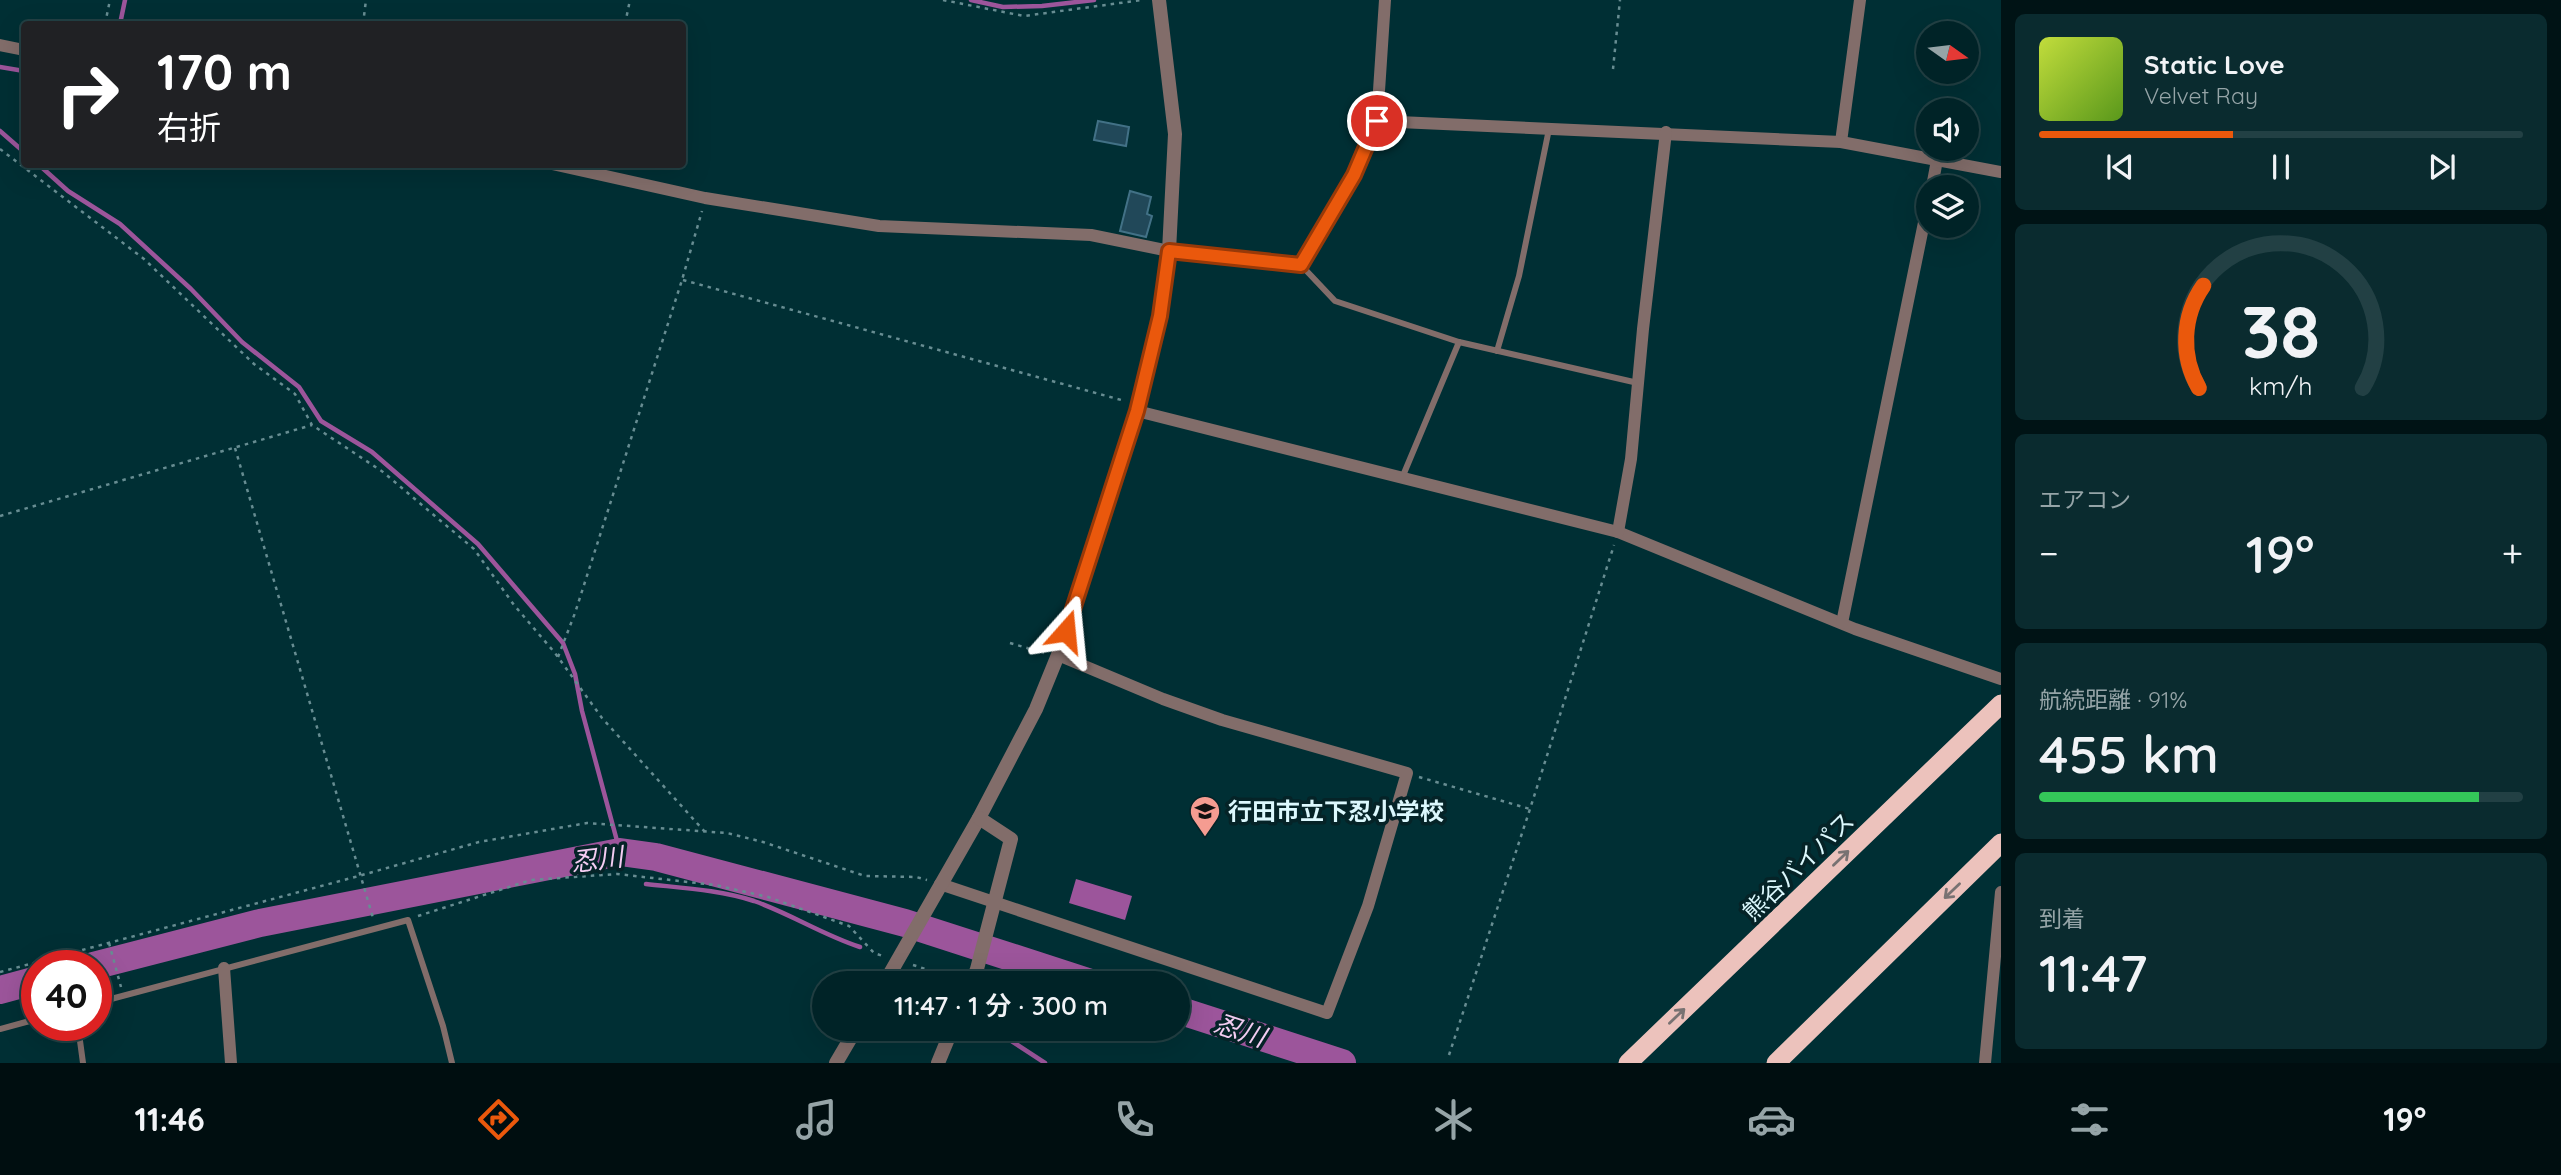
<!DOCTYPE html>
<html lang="ja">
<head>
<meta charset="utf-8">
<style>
	:root { --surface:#002327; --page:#0a2b2f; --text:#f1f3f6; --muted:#95a4a7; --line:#224044; --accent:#ea580c }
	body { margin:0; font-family:Quicksand,"Noto Sans JP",sans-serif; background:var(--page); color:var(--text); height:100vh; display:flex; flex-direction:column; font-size:26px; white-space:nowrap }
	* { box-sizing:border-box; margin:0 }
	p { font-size:23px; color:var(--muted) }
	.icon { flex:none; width:38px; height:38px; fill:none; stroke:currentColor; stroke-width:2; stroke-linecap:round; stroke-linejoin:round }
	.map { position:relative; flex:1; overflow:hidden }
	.drawer { display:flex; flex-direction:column; gap:14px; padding:14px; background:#001315; width:560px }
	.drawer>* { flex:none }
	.guide { position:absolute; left:21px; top:21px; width:665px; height:147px; border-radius:7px; box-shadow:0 7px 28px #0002,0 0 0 2px var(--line); background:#202124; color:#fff; overflow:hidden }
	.needle { width:46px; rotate:104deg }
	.fabs { position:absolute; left:1916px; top:21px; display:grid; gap:14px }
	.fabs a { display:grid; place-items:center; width:63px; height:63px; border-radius:50%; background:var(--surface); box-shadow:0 7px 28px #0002,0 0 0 2px var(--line); font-size:35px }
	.speed { position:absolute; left:21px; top:950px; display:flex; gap:14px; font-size:35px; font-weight:700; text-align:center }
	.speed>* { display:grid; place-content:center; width:91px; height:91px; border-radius:50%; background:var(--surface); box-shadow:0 7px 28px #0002,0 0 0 2px var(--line); line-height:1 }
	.speed .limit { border:10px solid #d22; background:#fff; color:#111 }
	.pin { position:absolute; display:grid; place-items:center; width:60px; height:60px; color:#fff; margin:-30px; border:4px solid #fff; border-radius:50%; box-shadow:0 2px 7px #0007 }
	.me { position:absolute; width:77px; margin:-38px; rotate:18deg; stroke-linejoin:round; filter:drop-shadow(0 0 5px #0008) }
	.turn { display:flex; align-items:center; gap:24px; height:147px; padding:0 21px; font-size:32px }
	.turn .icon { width:91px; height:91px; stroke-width:2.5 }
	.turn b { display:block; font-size:49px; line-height:60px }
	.big { font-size:52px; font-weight:600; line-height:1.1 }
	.drawer .tile { flex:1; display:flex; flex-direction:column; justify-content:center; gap:10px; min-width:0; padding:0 24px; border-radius:10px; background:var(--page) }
	.drawer .dial { align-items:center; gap:0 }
	.dial svg { height:182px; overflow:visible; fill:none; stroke:var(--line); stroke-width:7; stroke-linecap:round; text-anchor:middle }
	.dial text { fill:var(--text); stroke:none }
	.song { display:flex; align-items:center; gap:21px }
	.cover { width:84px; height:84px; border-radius:10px; background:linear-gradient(135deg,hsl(70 70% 55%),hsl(90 70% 35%)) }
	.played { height:7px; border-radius:4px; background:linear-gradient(90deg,var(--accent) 40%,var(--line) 40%) }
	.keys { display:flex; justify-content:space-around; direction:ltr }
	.heat { display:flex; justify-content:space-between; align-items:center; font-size:38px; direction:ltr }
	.charge { height:10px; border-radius:5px; background:linear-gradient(90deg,#34c759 91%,var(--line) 0) }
	.trip { position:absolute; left:812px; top:971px; width:378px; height:70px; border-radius:35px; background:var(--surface); box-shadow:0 7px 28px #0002,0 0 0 2px var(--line); font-weight:600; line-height:70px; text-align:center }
	.dock { display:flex; height:112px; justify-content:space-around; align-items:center; background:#000e10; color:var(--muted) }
	.dock .icon { width:49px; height:49px }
	.dock .current { color:var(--accent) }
	.dock b { font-size:32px; color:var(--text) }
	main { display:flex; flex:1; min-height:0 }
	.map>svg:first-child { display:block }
	.water { fill:#9c559b }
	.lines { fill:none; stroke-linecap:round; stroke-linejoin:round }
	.stream { stroke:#9c559b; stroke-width:4.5 }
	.river { stroke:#9c559b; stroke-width:28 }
	.building { fill:#214859; stroke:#427186; stroke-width:2 }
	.path { stroke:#678d92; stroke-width:2.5; stroke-dasharray:3.5 5; stroke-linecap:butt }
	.service { stroke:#826d6a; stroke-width:6 }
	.minor { stroke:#826d6a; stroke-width:12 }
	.tertiary { stroke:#826d6a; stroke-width:14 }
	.trunk { stroke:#ecc2bc; stroke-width:19 }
	.oneway { stroke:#787272 }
	.route-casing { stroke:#983908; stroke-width:18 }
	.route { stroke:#ea580c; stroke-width:12 }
	.labels { text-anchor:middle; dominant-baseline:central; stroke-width:7; stroke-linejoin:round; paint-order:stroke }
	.poi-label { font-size:24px; font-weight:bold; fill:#dcf8fd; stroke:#052327; text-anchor:start }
	.street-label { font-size:24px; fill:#dcf8fd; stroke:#052327 }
	.water-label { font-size:26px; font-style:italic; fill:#f4cdf2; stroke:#052327 }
</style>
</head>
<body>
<main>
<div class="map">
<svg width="2001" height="1063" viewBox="0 0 2001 1063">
	<rect width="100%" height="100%" fill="#002f34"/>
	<polygon class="water" points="1076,879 1132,896 1125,920 1069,903"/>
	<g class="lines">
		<g class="stream">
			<polyline points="971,0 1003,7 1042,6 1094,0"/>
			<polyline points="120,24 125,0"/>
			<polyline points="0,67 24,71"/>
			<polyline points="0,131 24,152"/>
			<polyline points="38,164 68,191 120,224 191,289 242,342 299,387 321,421 372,452 478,544 563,643 575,674 582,711 620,852"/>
			<path d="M 646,884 C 682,888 720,890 754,901 C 791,914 823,935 860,947"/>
			<polyline points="911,972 930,984"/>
			<polyline points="993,1029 1045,1063"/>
		</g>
		<g class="river">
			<polyline points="93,966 260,923 620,852 656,857 905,923 1094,984"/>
			<polyline points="0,990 37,980"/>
			<polyline points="1178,1010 1342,1063"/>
		</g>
	</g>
	<g class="building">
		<polygon points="1098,121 1129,127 1126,146 1094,140"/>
		<polygon points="1130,191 1151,197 1147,214 1152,216 1146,237 1120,231"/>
	</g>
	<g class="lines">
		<g class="path">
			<polyline points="943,0 1024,16 1142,0"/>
			<polyline points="105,24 110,0"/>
			<polyline points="363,24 366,0"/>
			<polyline points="625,24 630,0"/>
			<polyline points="1613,69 1620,0"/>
			<polyline points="0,149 144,259 254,364 295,394 312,425 383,472 474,549 514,605 555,653 602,718 705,832"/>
			<polyline points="683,280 1125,401"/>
			<polyline points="235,448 373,918"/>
			<polyline points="0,516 312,425"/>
			<polyline points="1010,643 1044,653"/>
			<polyline points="558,657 575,613 682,280 702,211"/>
			<polyline points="1419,777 1530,809"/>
			<polyline points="418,916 531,880 617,874 715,885 768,897 849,926 874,953 883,956"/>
			<polyline points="109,943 121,987"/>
			<polyline points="913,965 957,979"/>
			<polyline points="0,972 355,877 479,842 587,823 727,833 763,842 865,876 916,877 927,880"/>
			<polyline points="1449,1055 1530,809 1614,545"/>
		</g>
		<g class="service">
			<polyline points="1301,265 1335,301 1459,342 1638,383"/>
			<polyline points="1497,351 1519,276 1549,129"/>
			<polyline points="1402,478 1459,342"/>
			<polyline points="96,1003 408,920 443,1026 452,1063"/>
			<polyline points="78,1026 83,1063"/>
			<polyline points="0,1029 37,1019"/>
		</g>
		<g class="minor">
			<polyline points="0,45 24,50"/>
			<polyline points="1377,121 1385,0"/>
			<polyline points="1841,142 1860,0"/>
			<polyline points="552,164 705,198 879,226 1091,235 1169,251 1301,265 1354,175 1377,121 1841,142 2001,172"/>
			<polyline points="1932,187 1937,160"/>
			<polyline points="1137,411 1618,532 1855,629 2001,679"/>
			<polyline points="1618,532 1631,459 1643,329 1666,132"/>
			<polyline points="1842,623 1928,203"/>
			<polyline points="940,884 1327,1013 1368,906 1407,773 1222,720 1163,699 1058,655"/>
			<polyline points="224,968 231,1063"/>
			<polyline points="1985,1063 2001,892"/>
		</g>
		<g class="tertiary">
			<polyline points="884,984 979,818 1036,709 1058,655 1137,411 1160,316 1169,251 1175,134 1159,0"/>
			<polyline points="971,984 977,969 1011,839 979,818"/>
			<polyline points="836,1063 856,1029"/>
			<polyline points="938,1063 952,1029"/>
		</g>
		<g class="trunk">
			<polyline points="1628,1063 2001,704"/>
			<polyline points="1776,1063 2001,843"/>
		</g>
	</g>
	<defs><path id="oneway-shaft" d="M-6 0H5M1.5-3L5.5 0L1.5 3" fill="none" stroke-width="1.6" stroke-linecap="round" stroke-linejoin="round" transform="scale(1.75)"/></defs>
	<g class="oneway">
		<use href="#oneway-shaft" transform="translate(1841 858) rotate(-44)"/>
		<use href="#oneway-shaft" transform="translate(1952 891) rotate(136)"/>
		<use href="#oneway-shaft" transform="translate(1677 1016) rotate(-44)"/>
	</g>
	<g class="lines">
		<g class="route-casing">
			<polyline id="route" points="1066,631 1137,411 1160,316 1169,251 1301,265 1354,175 1377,121"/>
		</g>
		<use href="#route" class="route"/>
	</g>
	<defs>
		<g id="school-pin" transform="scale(1.575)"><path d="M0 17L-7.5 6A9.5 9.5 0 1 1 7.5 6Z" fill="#f59c91" stroke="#052327"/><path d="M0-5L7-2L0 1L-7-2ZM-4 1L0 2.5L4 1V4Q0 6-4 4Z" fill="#111"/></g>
	</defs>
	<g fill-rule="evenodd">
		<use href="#school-pin" x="1205" y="811"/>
	</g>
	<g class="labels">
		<g class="poi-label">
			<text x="1228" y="811">行田市立下忍小学校</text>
		</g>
		<g class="street-label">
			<text transform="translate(1798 866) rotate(-44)">熊谷バイパス</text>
		</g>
		<g class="water-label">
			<text transform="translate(597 859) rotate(-7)">忍川</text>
			<text transform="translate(1240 1030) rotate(18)">忍川</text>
		</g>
	</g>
</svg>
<div class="fabs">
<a><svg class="needle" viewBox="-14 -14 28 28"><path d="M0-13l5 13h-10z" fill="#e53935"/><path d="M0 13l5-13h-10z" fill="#95a4a7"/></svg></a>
<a><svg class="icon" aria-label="sound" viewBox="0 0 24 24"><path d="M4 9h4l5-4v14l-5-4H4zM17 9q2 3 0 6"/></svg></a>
<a><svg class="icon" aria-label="layers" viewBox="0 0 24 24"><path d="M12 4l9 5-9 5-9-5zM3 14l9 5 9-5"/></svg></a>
</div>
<div class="speed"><div class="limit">40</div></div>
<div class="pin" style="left:1377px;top:121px;background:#d93025"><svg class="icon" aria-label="arrive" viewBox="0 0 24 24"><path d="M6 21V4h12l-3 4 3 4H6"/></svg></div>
<svg class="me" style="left:1066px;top:631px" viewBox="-20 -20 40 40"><path d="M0-17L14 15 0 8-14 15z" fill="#ea580c" stroke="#fff" stroke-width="4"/></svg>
<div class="trip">11:47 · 1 分 · 300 m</div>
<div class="guide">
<div class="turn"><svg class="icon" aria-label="right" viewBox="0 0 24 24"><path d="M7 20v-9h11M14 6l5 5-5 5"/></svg><div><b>170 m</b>右折</div></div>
</div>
</div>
<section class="drawer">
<div class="tile">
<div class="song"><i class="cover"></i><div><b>Static Love</b><p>Velvet Ray</p></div></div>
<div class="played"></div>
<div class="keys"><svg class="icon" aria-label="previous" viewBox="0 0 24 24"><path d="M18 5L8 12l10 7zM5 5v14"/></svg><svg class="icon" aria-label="pause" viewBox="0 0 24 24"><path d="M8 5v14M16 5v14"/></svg><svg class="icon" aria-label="next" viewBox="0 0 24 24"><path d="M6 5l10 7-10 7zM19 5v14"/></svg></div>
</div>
<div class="tile dial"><svg viewBox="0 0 100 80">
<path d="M14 69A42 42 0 1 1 86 69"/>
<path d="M14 69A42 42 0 0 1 16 24" stroke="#ea580c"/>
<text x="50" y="56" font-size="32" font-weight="700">38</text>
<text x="50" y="72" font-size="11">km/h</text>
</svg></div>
<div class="tile"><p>エアコン</p>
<div class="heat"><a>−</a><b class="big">19°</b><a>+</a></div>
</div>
<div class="tile"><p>航続距離 · 91%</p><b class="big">455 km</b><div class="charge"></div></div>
<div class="tile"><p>到着</p><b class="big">11:47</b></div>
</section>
</main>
<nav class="dock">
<b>11:46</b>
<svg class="icon current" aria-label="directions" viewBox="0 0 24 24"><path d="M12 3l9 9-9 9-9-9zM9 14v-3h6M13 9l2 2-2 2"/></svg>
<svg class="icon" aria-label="music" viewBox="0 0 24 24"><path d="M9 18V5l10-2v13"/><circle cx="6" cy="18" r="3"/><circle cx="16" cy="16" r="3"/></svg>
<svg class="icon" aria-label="phone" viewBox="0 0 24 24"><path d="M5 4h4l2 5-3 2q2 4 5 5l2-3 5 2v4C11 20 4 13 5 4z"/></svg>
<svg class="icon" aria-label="climate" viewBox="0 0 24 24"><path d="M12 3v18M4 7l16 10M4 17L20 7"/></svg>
<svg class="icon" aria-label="car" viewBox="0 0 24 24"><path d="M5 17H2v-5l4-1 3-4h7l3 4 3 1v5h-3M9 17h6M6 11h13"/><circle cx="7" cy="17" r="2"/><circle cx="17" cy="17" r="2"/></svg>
<svg class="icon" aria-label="filters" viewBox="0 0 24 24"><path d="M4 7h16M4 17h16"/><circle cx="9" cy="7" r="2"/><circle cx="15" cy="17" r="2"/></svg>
<b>19°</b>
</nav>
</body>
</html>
